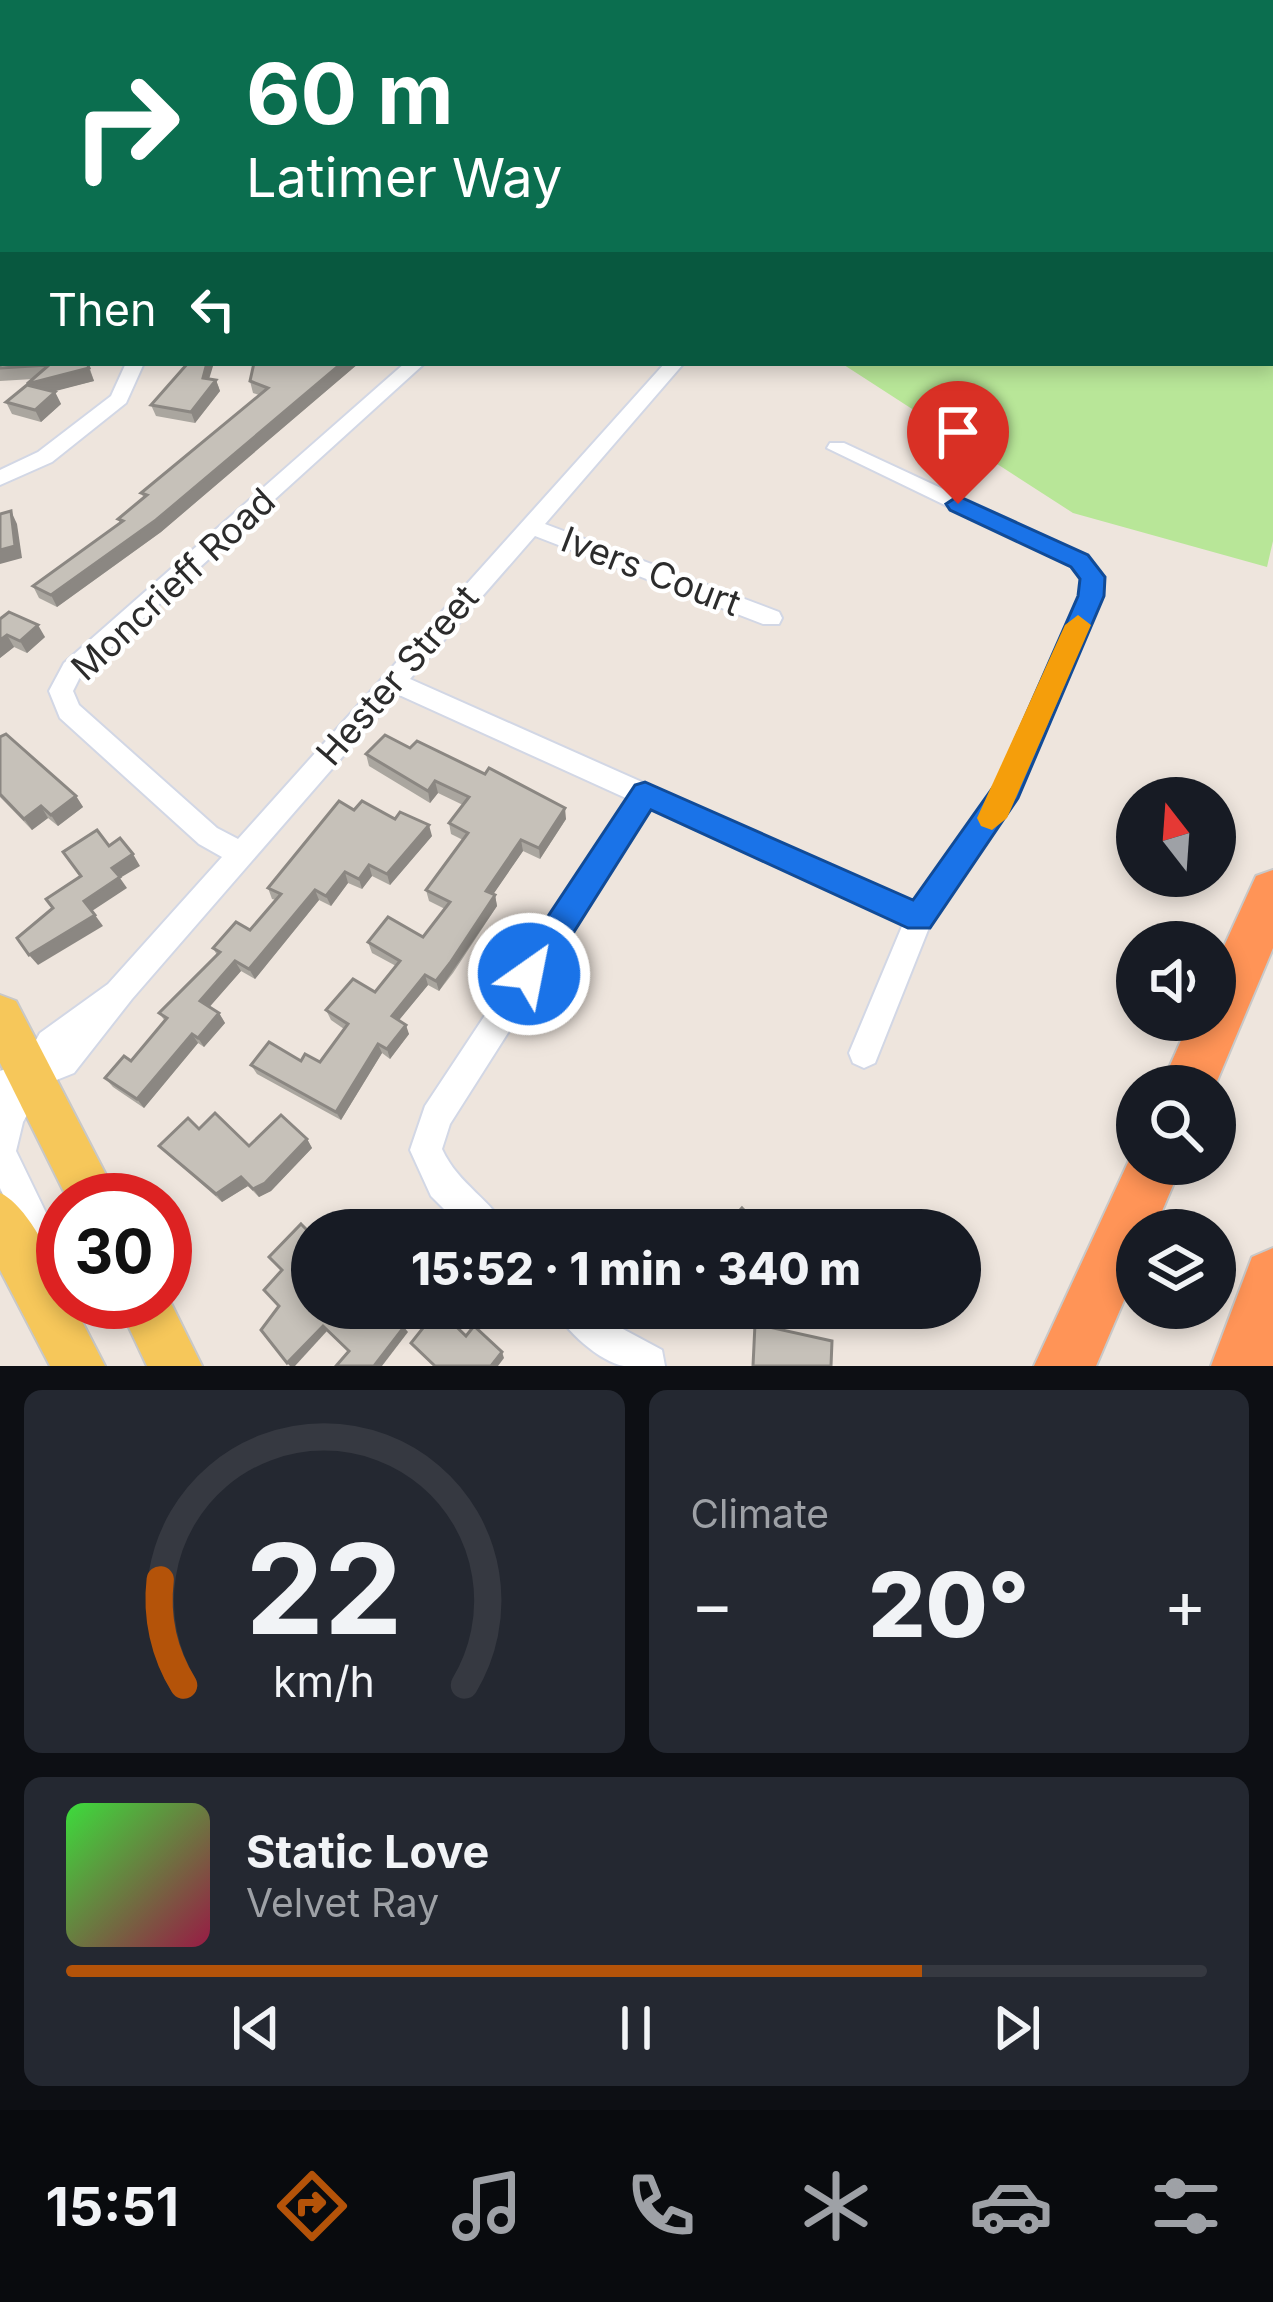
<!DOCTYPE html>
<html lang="en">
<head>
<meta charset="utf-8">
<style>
	:root { --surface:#171b24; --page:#242831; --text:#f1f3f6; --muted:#9ea1a6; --line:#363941; --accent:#b45309 }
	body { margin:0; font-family:Inter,sans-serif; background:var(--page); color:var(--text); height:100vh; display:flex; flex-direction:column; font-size:45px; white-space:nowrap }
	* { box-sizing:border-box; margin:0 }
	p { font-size:39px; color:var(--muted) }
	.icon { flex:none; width:66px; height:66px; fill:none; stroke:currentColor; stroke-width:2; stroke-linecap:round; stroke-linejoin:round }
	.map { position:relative; height:1366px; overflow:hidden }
	.sheet { display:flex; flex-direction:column; gap:24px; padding:24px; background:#0d0f14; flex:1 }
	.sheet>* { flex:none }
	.banner { position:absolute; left:0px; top:0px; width:1275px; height:366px; box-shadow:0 6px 18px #0003; background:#0b6e4f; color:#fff; overflow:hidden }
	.needle { width:78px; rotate:343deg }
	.fabs { position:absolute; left:1116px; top:777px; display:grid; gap:24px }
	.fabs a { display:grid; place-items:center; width:120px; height:120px; border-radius:50%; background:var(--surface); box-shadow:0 6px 18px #0003; font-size:60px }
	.speed { position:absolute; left:36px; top:1173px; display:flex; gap:24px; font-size:60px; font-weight:700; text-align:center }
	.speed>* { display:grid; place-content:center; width:156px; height:156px; border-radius:50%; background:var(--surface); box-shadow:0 6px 18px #0003; line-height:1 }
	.speed .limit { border:18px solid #d22; background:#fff; color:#111 }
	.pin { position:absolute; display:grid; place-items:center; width:102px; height:102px; color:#fff; margin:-123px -51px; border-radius:50% 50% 50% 0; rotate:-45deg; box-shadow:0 0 12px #0007 }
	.pin .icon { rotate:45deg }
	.me { position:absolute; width:132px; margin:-66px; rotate:33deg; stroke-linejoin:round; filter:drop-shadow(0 0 9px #0008) }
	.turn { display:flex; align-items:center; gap:42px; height:252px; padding:0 48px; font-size:54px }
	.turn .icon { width:156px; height:156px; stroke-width:2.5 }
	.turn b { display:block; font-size:84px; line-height:102px }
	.then { display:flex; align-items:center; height:114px; padding:0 48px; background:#0003; gap:24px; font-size:45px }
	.big { font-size:90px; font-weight:800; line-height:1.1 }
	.sheet .card { flex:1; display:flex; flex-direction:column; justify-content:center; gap:18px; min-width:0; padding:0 42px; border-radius:18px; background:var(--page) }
	.sheet .dial { align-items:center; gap:0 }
	.dial svg { height:312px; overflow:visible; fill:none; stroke:var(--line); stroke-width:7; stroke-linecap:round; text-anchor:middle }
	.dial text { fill:var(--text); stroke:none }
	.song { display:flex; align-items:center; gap:36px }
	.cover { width:144px; height:144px; border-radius:18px; background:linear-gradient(135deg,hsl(120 70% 55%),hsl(340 70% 35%)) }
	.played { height:12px; border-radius:6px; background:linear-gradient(90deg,var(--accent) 75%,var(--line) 75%) }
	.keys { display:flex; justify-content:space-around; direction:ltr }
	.heat { display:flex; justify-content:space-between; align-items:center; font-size:66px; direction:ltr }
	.sheet .tiles { flex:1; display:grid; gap:24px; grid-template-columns:1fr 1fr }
	.card:last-child { grid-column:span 2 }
	.trip { position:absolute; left:291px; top:1209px; width:690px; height:120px; border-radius:60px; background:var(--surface); box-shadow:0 6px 18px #0003; font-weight:800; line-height:120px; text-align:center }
	.menu { display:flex; height:192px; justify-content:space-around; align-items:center; background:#090b0e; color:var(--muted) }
	.menu .icon { width:84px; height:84px }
	.menu .on { color:var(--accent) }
	.menu b { font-size:54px; color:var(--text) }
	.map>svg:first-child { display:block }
	.green { fill:#b8e698 }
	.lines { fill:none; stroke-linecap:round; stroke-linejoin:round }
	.street-casing { stroke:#d2d7e5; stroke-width:4 }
	.primary-casing { stroke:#c8c8c8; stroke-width:4 }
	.highway-casing { stroke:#c8c8c8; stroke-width:4 }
	.street { fill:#fff; fill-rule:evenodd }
	.primary { fill:#f6c75a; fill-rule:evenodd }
	.highway { fill:#ff9457; fill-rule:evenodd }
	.wall { fill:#aaa69f }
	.shaded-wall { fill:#8b8782 }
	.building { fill:#c6c1b9; stroke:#8b8782; stroke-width:3 }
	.route { fill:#1a73e8; stroke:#114b97; stroke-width:3 }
	.slow { fill:#f59e0b }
	.labels { text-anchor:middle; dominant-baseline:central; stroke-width:9; stroke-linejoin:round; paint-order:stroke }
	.street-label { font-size:36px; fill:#2c2c2c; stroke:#fff }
</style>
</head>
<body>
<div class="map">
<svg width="1273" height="1366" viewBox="0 0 1273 1366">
	<rect width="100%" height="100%" fill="#eee5dd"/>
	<g class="green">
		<polygon points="0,0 544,0 557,3 3,3 0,79"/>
		<polygon points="694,0 1273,0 1273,225 1272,3"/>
		<polygon points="1273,247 1273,541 1267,567 1073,513 841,363 1272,363"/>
	</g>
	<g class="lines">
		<g class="street-casing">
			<g id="street">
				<rect x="0" y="77" width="3" height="8"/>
				<polygon points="0,142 3,142 3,152 0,151"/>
				<rect x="0" y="333" width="3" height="10"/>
				<polygon points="126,363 144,363 126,403 52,462 0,485 0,470 38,452 111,396"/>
				<path d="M 405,363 L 425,363 L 81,675 L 73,691 L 79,705 L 217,828 L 238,839 L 665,363 L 684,363 L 545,524 L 779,612 L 782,618 L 779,624 L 763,624 L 535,536 L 410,679 L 914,903 L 997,784 L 1080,596 L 1082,579 L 1071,566 L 827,448 L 830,443 L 844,443 L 1087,556 L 1104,577 L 1102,596 L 1020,790 L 930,925 L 875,1063 L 864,1068 L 853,1063 L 849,1053 L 903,924 L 650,809 L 450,1124 L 442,1149 C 459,1186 493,1200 506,1230 L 465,1230 L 431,1196 L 410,1150 L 425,1106 L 628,799 L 397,694 L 132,999 L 74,1073 L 44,1085 L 23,1122 L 16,1151 L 63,1248 L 63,1302 L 51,1297 L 0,1188 L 0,1071 L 23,1063 L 40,1033 L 108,984 L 222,857 L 199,844 L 60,718 L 49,691 L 64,663 Z"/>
				<path d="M 555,1308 L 598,1308 L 621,1328 L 662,1350 L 665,1366 C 652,1366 637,1366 624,1366 C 600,1362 564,1330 555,1308 Z"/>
			</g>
		</g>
		<g class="primary-casing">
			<g id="primary">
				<polygon points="0,995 16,1001 119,1200 68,1200 0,1063"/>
				<path d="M 0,1193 C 27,1204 63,1272 63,1302 L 72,1302 L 105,1366 L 50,1366 L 0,1270 Z"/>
				<polygon points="165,1291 202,1366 147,1366 117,1302 165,1302"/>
			</g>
		</g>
		<g class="highway-casing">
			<g id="highway">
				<polygon points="1273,870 1273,948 1215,1086 1161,1086 1190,1020 1215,1020 1215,966 1256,876"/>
				<polygon points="1137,1143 1137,1164 1182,1164 1154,1230 1137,1230 1137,1270 1096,1366 1034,1366"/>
				<polygon points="1273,1248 1273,1366 1211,1366 1252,1257"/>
			</g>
		</g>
		<use href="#street" class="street"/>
		<use href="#primary" class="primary"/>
		<use href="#highway" class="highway"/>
	</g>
	<g class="wall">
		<polygon points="0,353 3,363 88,363 94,381 53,391 55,392 61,404 41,422 12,414 6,402 33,379 0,381"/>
		<polygon points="359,363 161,532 57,607 39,598 33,586 120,523 118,519 144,498 141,493 259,395 253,393 250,381"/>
		<polygon points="209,379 216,380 220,391 195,423 156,416 151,405"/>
		<polygon points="0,619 45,637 27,653 14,647 0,658"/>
		<polygon points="0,737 76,796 83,807 58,826 48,818 32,830 0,797"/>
		<polygon points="410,748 566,819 540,859 523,851 493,894 495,895 497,906 453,973 439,991 428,985 399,1020 409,1034 390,1059 382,1053 341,1120 257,1074 251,1065 301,1061 320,1062 344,1029 331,1020 326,1010 375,992 396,966 372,953 368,942 423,937 445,909 429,901 426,890 463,840 451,834 449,823 463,805 438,793 430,803 369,766 366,754"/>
		<polygon points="354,810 395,819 432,836 390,885 372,876 362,889 348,883 331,906 319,900 255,979 241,971 209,1007 219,1013 225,1023 204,1047 198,1043 144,1108 113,1087 105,1078 131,1061 165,1021 159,1013 217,955 213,948 250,930 276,900 272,899 268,888"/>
		<polygon points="199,1129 249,1146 307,1139 312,1148 271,1191 259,1197 248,1186 222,1202 159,1146"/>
	</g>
	<g class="shaded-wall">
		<polygon points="87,363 94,381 33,397 27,384"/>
		<polygon points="207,363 214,363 206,389 203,378"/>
		<polygon points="342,363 359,363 161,532 57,607 51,595"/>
		<polygon points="216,380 220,391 195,423 191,412"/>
		<polygon points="55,392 61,404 41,422 35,410"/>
		<polygon points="11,511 17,524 22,558 0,564 0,550"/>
		<polygon points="38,625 45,637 27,653 20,641"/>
		<polygon points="7,635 14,647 0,658 0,640"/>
		<polygon points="435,781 438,793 430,803 428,791"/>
		<polygon points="76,796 83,807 58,826 51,815"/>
		<polygon points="41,806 48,818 32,830 24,819"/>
		<polygon points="565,808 566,819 540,859 539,848"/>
		<polygon points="429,825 432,836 390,885 387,874"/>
		<polygon points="521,840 523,851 488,902 486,891"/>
		<polygon points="133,854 140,866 120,878 127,888 92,911 84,901 112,868"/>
		<polygon points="369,865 372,876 362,889 359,879"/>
		<polygon points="345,872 348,883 331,906 326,896"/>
		<polygon points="315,890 319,900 255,979 249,969"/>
		<polygon points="495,895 497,906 439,991 436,981"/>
		<polygon points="95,915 103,926 38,965 29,955"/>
		<polygon points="235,961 241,971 206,1011 200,1001"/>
		<polygon points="425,975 428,985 395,1025 392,1016"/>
		<polygon points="219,1013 225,1023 204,1047 198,1038"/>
		<polygon points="406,1025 409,1034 390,1059 387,1049"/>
		<polygon points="192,1034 198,1043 144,1108 137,1099"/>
		<polygon points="378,1044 382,1053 341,1120 336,1112"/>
		<polygon points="307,1139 312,1148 271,1191 259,1197 253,1189"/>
		<polygon points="241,1177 248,1186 222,1202 216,1194"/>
		<polygon points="323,1326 327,1331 295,1366 290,1366 287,1363"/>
		<polygon points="404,1327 408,1332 382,1366 374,1366"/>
		<polygon points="502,1352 504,1358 498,1366 491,1366"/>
	</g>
	<g class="building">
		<polygon points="0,353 3,353 3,363 87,363 89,368 27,384 49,365 0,368"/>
		<polygon points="188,363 207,363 203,378 216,380 191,412 151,405"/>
		<polygon points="254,363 342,363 156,520 51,595 33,586 123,521 118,519 147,495 141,493 268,388 250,381"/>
		<polygon points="27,385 55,392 35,410 6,402"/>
		<polygon points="11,511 15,546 0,550 0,514"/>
		<polygon points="9,612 38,625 20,641 7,635 0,640 0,619"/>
		<polygon points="6,734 76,796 51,815 41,806 24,819 0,794 0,737"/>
		<polygon points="385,735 410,748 417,741 485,774 489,768 565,808 539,848 521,840 486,891 495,895 450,963 436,981 425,975 392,1016 406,1025 387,1049 378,1044 336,1112 251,1065 269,1042 301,1061 305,1054 320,1062 348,1024 326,1010 353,979 375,992 400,961 368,942 388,917 423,937 450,902 426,890 468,833 449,823 469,797 435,781 428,791 366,754"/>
		<polygon points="339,801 354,810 362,801 395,819 400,812 429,825 387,874 369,865 359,879 345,872 326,896 315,890 249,969 235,961 200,1001 219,1013 198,1038 192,1034 137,1099 105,1078 124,1056 131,1061 167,1018 159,1013 220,952 213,948 236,922 250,930 281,894 268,888"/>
		<polygon points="97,830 109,846 120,838 133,854 112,868 120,877 84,901 95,915 29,955 17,938 53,908 46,899 81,876 63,852"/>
		<polygon points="215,1113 249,1146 281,1115 307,1139 265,1183 253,1189 241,1177 216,1194 159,1146 188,1118 199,1129"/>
		<polygon points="742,1208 757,1223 751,1230 722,1230"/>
		<polygon points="301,1224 312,1235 312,1308 384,1308 404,1327 374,1366 336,1366 349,1351 323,1326 287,1363 261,1330 279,1306 264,1290 282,1270 269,1257"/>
		<polygon points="438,1309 466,1336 474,1326 502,1352 491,1366 435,1366 411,1343"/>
		<polygon points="755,1324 832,1341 831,1366 753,1366"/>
	</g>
	<polygon class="route" points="958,496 1088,555 1105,577 1104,596 1018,798 930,928 908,928 651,810 541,984 529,989 517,984 512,974 517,963 635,785 645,782 913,900 996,783 1078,596 1080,579 1071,567 950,510 946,504"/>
	<polygon class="slow" points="1078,615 1091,625 1007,818 992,830 981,826 977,818 1065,625"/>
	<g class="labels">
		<g class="street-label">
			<text transform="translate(651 571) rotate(21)">Ivers Court</text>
			<text transform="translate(173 584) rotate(-43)">Moncrieff Road</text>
			<text transform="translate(397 675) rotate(-49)">Hester Street</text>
		</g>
	</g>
</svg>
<div class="fabs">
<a><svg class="needle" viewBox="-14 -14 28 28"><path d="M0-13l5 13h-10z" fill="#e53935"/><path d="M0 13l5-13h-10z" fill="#9ea1a6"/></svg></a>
<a><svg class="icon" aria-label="sound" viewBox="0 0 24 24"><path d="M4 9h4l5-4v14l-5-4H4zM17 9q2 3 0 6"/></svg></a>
<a><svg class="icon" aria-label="search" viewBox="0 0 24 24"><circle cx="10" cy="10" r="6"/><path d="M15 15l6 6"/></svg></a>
<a><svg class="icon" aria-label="layers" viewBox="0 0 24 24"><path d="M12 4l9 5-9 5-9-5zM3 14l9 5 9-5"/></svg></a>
</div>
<div class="speed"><div class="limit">30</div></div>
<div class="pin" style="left:958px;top:504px;background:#d93025"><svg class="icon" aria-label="arrive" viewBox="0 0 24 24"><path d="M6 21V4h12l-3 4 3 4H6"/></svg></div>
<svg class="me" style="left:529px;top:974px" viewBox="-20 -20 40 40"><circle r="17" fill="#1a73e8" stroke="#fff" stroke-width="3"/><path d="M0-11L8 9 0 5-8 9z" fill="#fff"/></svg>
<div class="trip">15:52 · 1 min · 340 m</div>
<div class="banner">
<div class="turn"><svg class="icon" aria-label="right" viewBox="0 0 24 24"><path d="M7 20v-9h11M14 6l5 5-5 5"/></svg><div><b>60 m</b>Latimer Way</div></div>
<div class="then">Then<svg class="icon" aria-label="left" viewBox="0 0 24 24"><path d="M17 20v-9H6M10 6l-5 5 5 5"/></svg></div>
</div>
</div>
<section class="sheet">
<div class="tiles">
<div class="card dial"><svg viewBox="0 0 100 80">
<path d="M14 69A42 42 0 1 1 86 69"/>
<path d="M14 69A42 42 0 0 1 8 42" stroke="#b45309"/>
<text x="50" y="56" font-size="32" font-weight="700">22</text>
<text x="50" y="72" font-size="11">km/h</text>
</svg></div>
<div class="card"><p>Climate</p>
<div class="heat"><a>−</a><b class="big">20°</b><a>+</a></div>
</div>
<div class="card">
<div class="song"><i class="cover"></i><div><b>Static Love</b><p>Velvet Ray</p></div></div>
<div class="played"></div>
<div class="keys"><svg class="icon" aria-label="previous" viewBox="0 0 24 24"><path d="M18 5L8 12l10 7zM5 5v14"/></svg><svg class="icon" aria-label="pause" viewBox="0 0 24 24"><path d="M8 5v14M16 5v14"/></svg><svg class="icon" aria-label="next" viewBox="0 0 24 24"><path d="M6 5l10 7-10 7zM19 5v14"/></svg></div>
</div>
</div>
</section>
<nav class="menu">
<b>15:51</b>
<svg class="icon on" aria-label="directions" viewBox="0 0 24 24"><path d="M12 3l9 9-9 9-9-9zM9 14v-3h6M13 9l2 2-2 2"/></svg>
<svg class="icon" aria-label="music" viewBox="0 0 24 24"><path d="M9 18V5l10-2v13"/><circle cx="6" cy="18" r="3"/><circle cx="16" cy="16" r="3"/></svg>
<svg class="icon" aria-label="phone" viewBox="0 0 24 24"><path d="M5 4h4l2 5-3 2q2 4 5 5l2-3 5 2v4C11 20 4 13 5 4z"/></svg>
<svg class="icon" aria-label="climate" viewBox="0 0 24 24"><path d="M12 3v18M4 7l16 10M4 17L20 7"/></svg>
<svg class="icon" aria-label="car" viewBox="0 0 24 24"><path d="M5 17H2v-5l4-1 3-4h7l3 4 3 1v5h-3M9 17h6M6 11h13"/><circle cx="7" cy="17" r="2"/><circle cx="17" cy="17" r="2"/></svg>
<svg class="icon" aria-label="filters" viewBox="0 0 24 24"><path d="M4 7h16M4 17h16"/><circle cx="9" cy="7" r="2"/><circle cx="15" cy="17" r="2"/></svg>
</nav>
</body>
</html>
